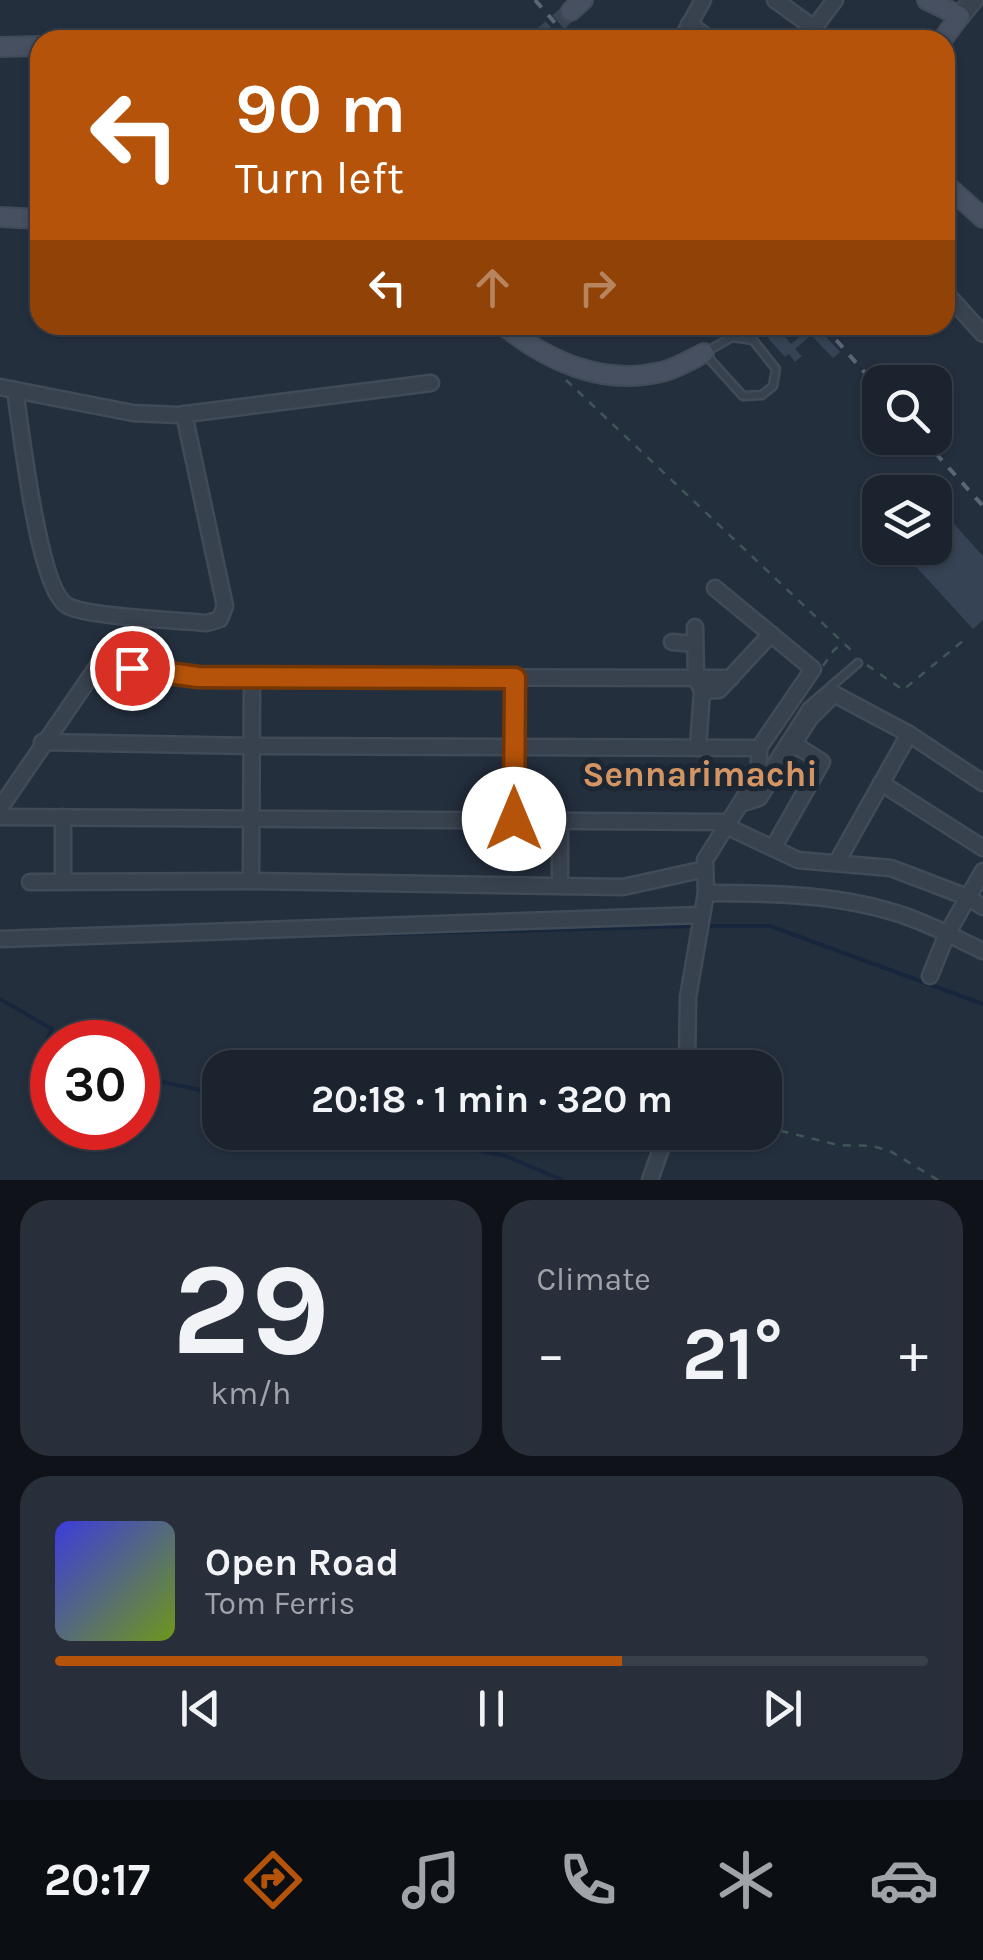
<!DOCTYPE html>
<html lang="en">
<head>
<meta charset="utf-8">
<style>
	:root { --surface:#1b232e; --page:#282f3a; --text:#f1f3f6; --muted:#a0a4aa; --line:#39404a; --accent:#b45309 }
	body { margin:0; font-family:Karla,sans-serif; background:var(--page); color:var(--text); height:100vh; display:flex; flex-direction:column; font-size:38px; white-space:nowrap }
	* { box-sizing:border-box; margin:0 }
	p { font-size:32px; color:var(--muted) }
	.icon { flex:none; width:55px; height:55px; fill:none; stroke:currentColor; stroke-width:2; stroke-linecap:round; stroke-linejoin:round }
	.map { position:relative; height:1180px; overflow:hidden }
	.details { display:flex; flex-direction:column; gap:20px; padding:20px; background:#0f1319; flex:1 }
	.details>* { flex:none }
	.guide { position:absolute; left:30px; top:30px; width:925px; height:305px; border-radius:30px; box-shadow:0 2px 8px #0004,0 0 0 2px var(--line); background:#b45309; color:#fff; overflow:hidden }
	.buttons { position:absolute; left:862px; top:365px; display:grid; gap:20px }
	.buttons a { display:grid; place-items:center; width:90px; height:90px; border-radius:20px; background:var(--surface); box-shadow:0 2px 8px #0004,0 0 0 2px var(--line); font-size:50px }
	.speed { position:absolute; left:30px; top:1020px; display:flex; gap:20px; font-size:50px; font-weight:700; text-align:center }
	.speed>* { display:grid; place-content:center; width:130px; height:130px; border-radius:50%; background:var(--surface); box-shadow:0 2px 8px #0004,0 0 0 2px var(--line); line-height:1 }
	.speed .limit { border:15px solid #d22; background:#fff; color:#111 }
	.pin { position:absolute; display:grid; place-items:center; width:85px; height:85px; color:#fff; margin:-42px; border:5px solid #fff; border-radius:50%; box-shadow:0 2px 10px #0007 }
	.me { position:absolute; width:110px; margin:-55px; rotate:0deg; stroke-linejoin:round; filter:drop-shadow(0 0 8px #0008) }
	.turn { display:flex; align-items:center; gap:35px; height:210px; padding:0 40px; font-size:45px }
	.turn .icon { width:130px; height:130px; stroke-width:2.5 }
	.turn b { display:block; font-size:70px; line-height:85px }
	.lanes { display:flex; align-items:center; height:95px; padding:0 40px; background:#0003; justify-content:center; gap:50px; direction:ltr }
	.lanes .off { opacity:.35 }
	.big { font-size:75px; font-weight:700; line-height:1.1 }
	.details .tile { flex:1; display:flex; flex-direction:column; justify-content:center; gap:15px; min-width:0; padding:0 35px; border-radius:30px; background:var(--page) }
	.details .dial { align-items:center; gap:0 }
	.dial b { font-size:130px; line-height:1 }
	.song { display:flex; align-items:center; gap:30px }
	.cover { width:120px; height:120px; border-radius:15px; background:linear-gradient(135deg,hsl(240 70% 55%),hsl(80 70% 35%)) }
	.played { height:10px; border-radius:5px; background:linear-gradient(90deg,var(--accent) 65%,var(--line) 65%) }
	.keys { display:flex; justify-content:space-around; direction:ltr }
	.heat { display:flex; justify-content:space-between; align-items:center; font-size:55px; direction:ltr }
	.details .tiles { flex:1; display:grid; gap:20px; grid-template-columns:1fr 1fr }
	.tile:last-child { grid-column:span 2 }
	.trip { position:absolute; left:202px; top:1050px; width:580px; height:100px; border-radius:30px; background:var(--surface); box-shadow:0 2px 8px #0004,0 0 0 2px var(--line); font-weight:700; line-height:100px; text-align:center }
	.tab-bar { display:flex; height:160px; justify-content:space-around; align-items:center; background:#0b0e12; color:var(--muted) }
	.tab-bar .icon { width:70px; height:70px }
	.tab-bar .active { color:var(--accent) }
	.tab-bar b { font-size:45px; color:var(--text) }
	.map>svg:first-child { display:block }
	.lines { fill:none; stroke-linecap:round; stroke-linejoin:round }
	.stream { stroke:#17263c; stroke-width:4 }
	.building { fill:#364354 }
	.secondary-tunnel { stroke:#3a4453; stroke-width:18; stroke-dasharray:18 9; stroke-linecap:butt }
	.service-casing { stroke:#414a57; stroke-width:11 }
	.minor-casing { stroke:#414a57; stroke-width:19 }
	.tertiary-casing { stroke:#414a57; stroke-width:22 }
	.secondary-casing { stroke:#414a57; stroke-width:22 }
	.path { stroke:#3f5557; stroke-width:2.5; stroke-dasharray:8 8; stroke-linecap:butt }
	.service { stroke:#38414e; stroke-width:6 }
	.minor { stroke:#38414e; stroke-width:14 }
	.tertiary { stroke:#38414e; stroke-width:18 }
	.secondary { stroke:#465061; stroke-width:18 }
	.rail { stroke:#5a6575; stroke-width:4; stroke-dasharray:10 10; stroke-linecap:butt }
	.route-casing { stroke:#753606; stroke-width:25 }
	.route { stroke:#b45309; stroke-width:18 }
	.labels { text-anchor:middle; dominant-baseline:central; stroke-width:10; stroke-linejoin:round; paint-order:stroke }
	.neighbourhood-label { font-size:35px; font-weight:bold; fill:#d59563; stroke:#1d2633 }
</style>
</head>
<body>
<div class="map">
<svg width="983" height="1180" viewBox="0 0 983 1180">
	<rect width="100%" height="100%" fill="#242f3e"/>
	<g class="lines">
		<g class="stream">
			<polyline points="704,926 770,926 983,1004"/>
			<polyline points="160,940 695,926"/>
			<polyline points="0,999 52,1029 40,1057 52,1060"/>
			<polyline points="138,1077 220,1094"/>
			<polyline points="390,1132 506,1156 562,1180"/>
		</g>
	</g>
	<g class="building">
		<polygon points="803,325 822,325 818,328 840,352 833,358 811,335 795,349 802,356 795,362 789,354 785,357 768,338 778,329 791,344 807,330"/>
		<polygon points="935,503 983,556 983,620 973,629 899,548 935,548"/>
	</g>
	<g class="lines">
		<polyline class="secondary-tunnel" points="538,40 571,11"/>
		<g class="service-casing">
			<g id="service">
				<polygon points="732,337 753,340 776,369 773,386 762,395 743,396 704,353"/>
				<polyline points="763,776 807,707 858,663"/>
			</g>
		</g>
		<g class="minor-casing">
			<g id="minor">
				<polyline points="775,0 814,28"/>
				<polyline points="689,24 711,40"/>
				<polyline points="681,40 703,0"/>
				<polyline points="805,40 835,0"/>
				<polyline points="945,292 983,334"/>
				<polyline points="0,387 133,413 178,415 431,383"/>
				<path d="M 15,390 C 21,428 38,591 68,606 C 89,617 178,620 207,623 L 220,619 L 225,606 L 184,414"/>
				<polyline points="715,588 813,669 759,748 759,772 740,804"/>
				<polyline points="695,627 696,677 702,691 698,748"/>
				<polyline points="672,642 695,644"/>
				<polyline points="702,691 719,690 771,634"/>
				<polyline points="42,742 252,746 759,748"/>
				<polyline points="881,783 983,848"/>
				<polyline points="0,808 99,664 197,677 731,678"/>
				<polyline points="0,817 728,822"/>
				<polyline points="515,819 515,678"/>
				<polyline points="726,826 798,860 891,868 967,897 983,907"/>
				<polyline points="773,848 822,762 794,744"/>
				<polyline points="837,862 909,734"/>
				<polyline points="63,880 63,817"/>
				<polyline points="251,881 252,677"/>
				<polyline points="30,882 251,881 623,887 705,869"/>
				<polyline points="560,884 560,819"/>
				<path d="M 706,893 C 772,893 842,894 905,916 C 932,925 957,939 983,951"/>
				<polyline points="0,939 700,915"/>
				<polyline points="930,976 947,934 983,871"/>
				<polyline points="687,1068 688,997 706,893 705,860 740,804 759,798 810,718 834,694 909,734 983,783"/>
				<polyline points="650,1180 667,1132"/>
			</g>
		</g>
		<g class="tertiary-casing">
			<polyline id="tertiary" points="960,16 973,0"/>
		</g>
		<g class="secondary-casing">
			<g id="secondary">
				<polyline points="927,0 960,16 942,40"/>
				<polyline points="571,11 583,0"/>
				<polyline points="0,47 40,46"/>
				<polyline points="945,184 983,218"/>
				<polyline points="0,217 40,219"/>
				<path d="M 503,325 C 547,361 602,386 661,372 C 675,369 690,360 704,353"/>
			</g>
		</g>
		<g class="path">
			<polyline points="566,380 854,653"/>
			<polyline points="867,665 903,690 964,640"/>
			<polyline points="823,666 834,650 844,642"/>
			<polyline points="765,1127 838,1145 872,1146 890,1151 938,1180"/>
		</g>
		<use href="#service" class="service"/>
		<use href="#minor" class="minor"/>
		<use href="#tertiary" class="tertiary"/>
		<use href="#secondary" class="secondary"/>
		<g class="rail">
			<polyline points="535,0 570,40"/>
			<polyline points="823,325 880,390"/>
			<polyline points="922,438 983,506"/>
		</g>
	</g>
	<g class="lines">
		<g class="route-casing">
			<polyline id="route" points="132,668 198,677 515,678 514,819"/>
		</g>
		<use href="#route" class="route"/>
	</g>
	<g class="labels">
		<g class="neighbourhood-label">
			<text x="700" y="774">Sennarimachi</text>
		</g>
	</g>
</svg>
<div class="buttons">
<a><svg class="icon" aria-label="search" viewBox="0 0 24 24"><circle cx="10" cy="10" r="6"/><path d="M15 15l6 6"/></svg></a>
<a><svg class="icon" aria-label="layers" viewBox="0 0 24 24"><path d="M12 4l9 5-9 5-9-5zM3 14l9 5 9-5"/></svg></a>
</div>
<div class="speed"><div class="limit">30</div></div>
<div class="pin" style="left:132px;top:668px;background:#d93025"><svg class="icon" aria-label="arrive" viewBox="0 0 24 24"><path d="M6 21V4h12l-3 4 3 4H6"/></svg></div>
<svg class="me" style="left:514px;top:819px" viewBox="-20 -20 40 40"><circle r="19" fill="#fff"/><path d="M0-13L10 11 0 6-10 11z" fill="#b45309"/></svg>
<div class="trip">20:18 · 1 min · 320 m</div>
<div class="guide">
<div class="turn"><svg class="icon" aria-label="left" viewBox="0 0 24 24"><path d="M17 20v-9H6M10 6l-5 5 5 5"/></svg><div><b>90 m</b>Turn left</div></div>
<div class="lanes"><svg class="icon" aria-label="left" viewBox="0 0 24 24"><path d="M17 20v-9H6M10 6l-5 5 5 5"/></svg><svg class="icon off" aria-label="ahead" viewBox="0 0 24 24"><path d="M12 20V5M6 11l6-6 6 6"/></svg><svg class="icon off" aria-label="right" viewBox="0 0 24 24"><path d="M7 20v-9h11M14 6l5 5-5 5"/></svg></div>
</div>
</div>
<section class="details">
<div class="tiles">
<div class="tile dial"><b>29</b><p>km/h</p></div>
<div class="tile"><p>Climate</p>
<div class="heat"><a>−</a><b class="big">21°</b><a>+</a></div>
</div>
<div class="tile">
<div class="song"><i class="cover"></i><div><b>Open Road</b><p>Tom Ferris</p></div></div>
<div class="played"></div>
<div class="keys"><svg class="icon" aria-label="previous" viewBox="0 0 24 24"><path d="M18 5L8 12l10 7zM5 5v14"/></svg><svg class="icon" aria-label="pause" viewBox="0 0 24 24"><path d="M8 5v14M16 5v14"/></svg><svg class="icon" aria-label="next" viewBox="0 0 24 24"><path d="M6 5l10 7-10 7zM19 5v14"/></svg></div>
</div>
</div>
</section>
<nav class="tab-bar">
<b>20:17</b>
<svg class="icon active" aria-label="directions" viewBox="0 0 24 24"><path d="M12 3l9 9-9 9-9-9zM9 14v-3h6M13 9l2 2-2 2"/></svg>
<svg class="icon" aria-label="music" viewBox="0 0 24 24"><path d="M9 18V5l10-2v13"/><circle cx="6" cy="18" r="3"/><circle cx="16" cy="16" r="3"/></svg>
<svg class="icon" aria-label="phone" viewBox="0 0 24 24"><path d="M5 4h4l2 5-3 2q2 4 5 5l2-3 5 2v4C11 20 4 13 5 4z"/></svg>
<svg class="icon" aria-label="climate" viewBox="0 0 24 24"><path d="M12 3v18M4 7l16 10M4 17L20 7"/></svg>
<svg class="icon" aria-label="car" viewBox="0 0 24 24"><path d="M5 17H2v-5l4-1 3-4h7l3 4 3 1v5h-3M9 17h6M6 11h13"/><circle cx="7" cy="17" r="2"/><circle cx="17" cy="17" r="2"/></svg>
</nav>
</body>
</html>
